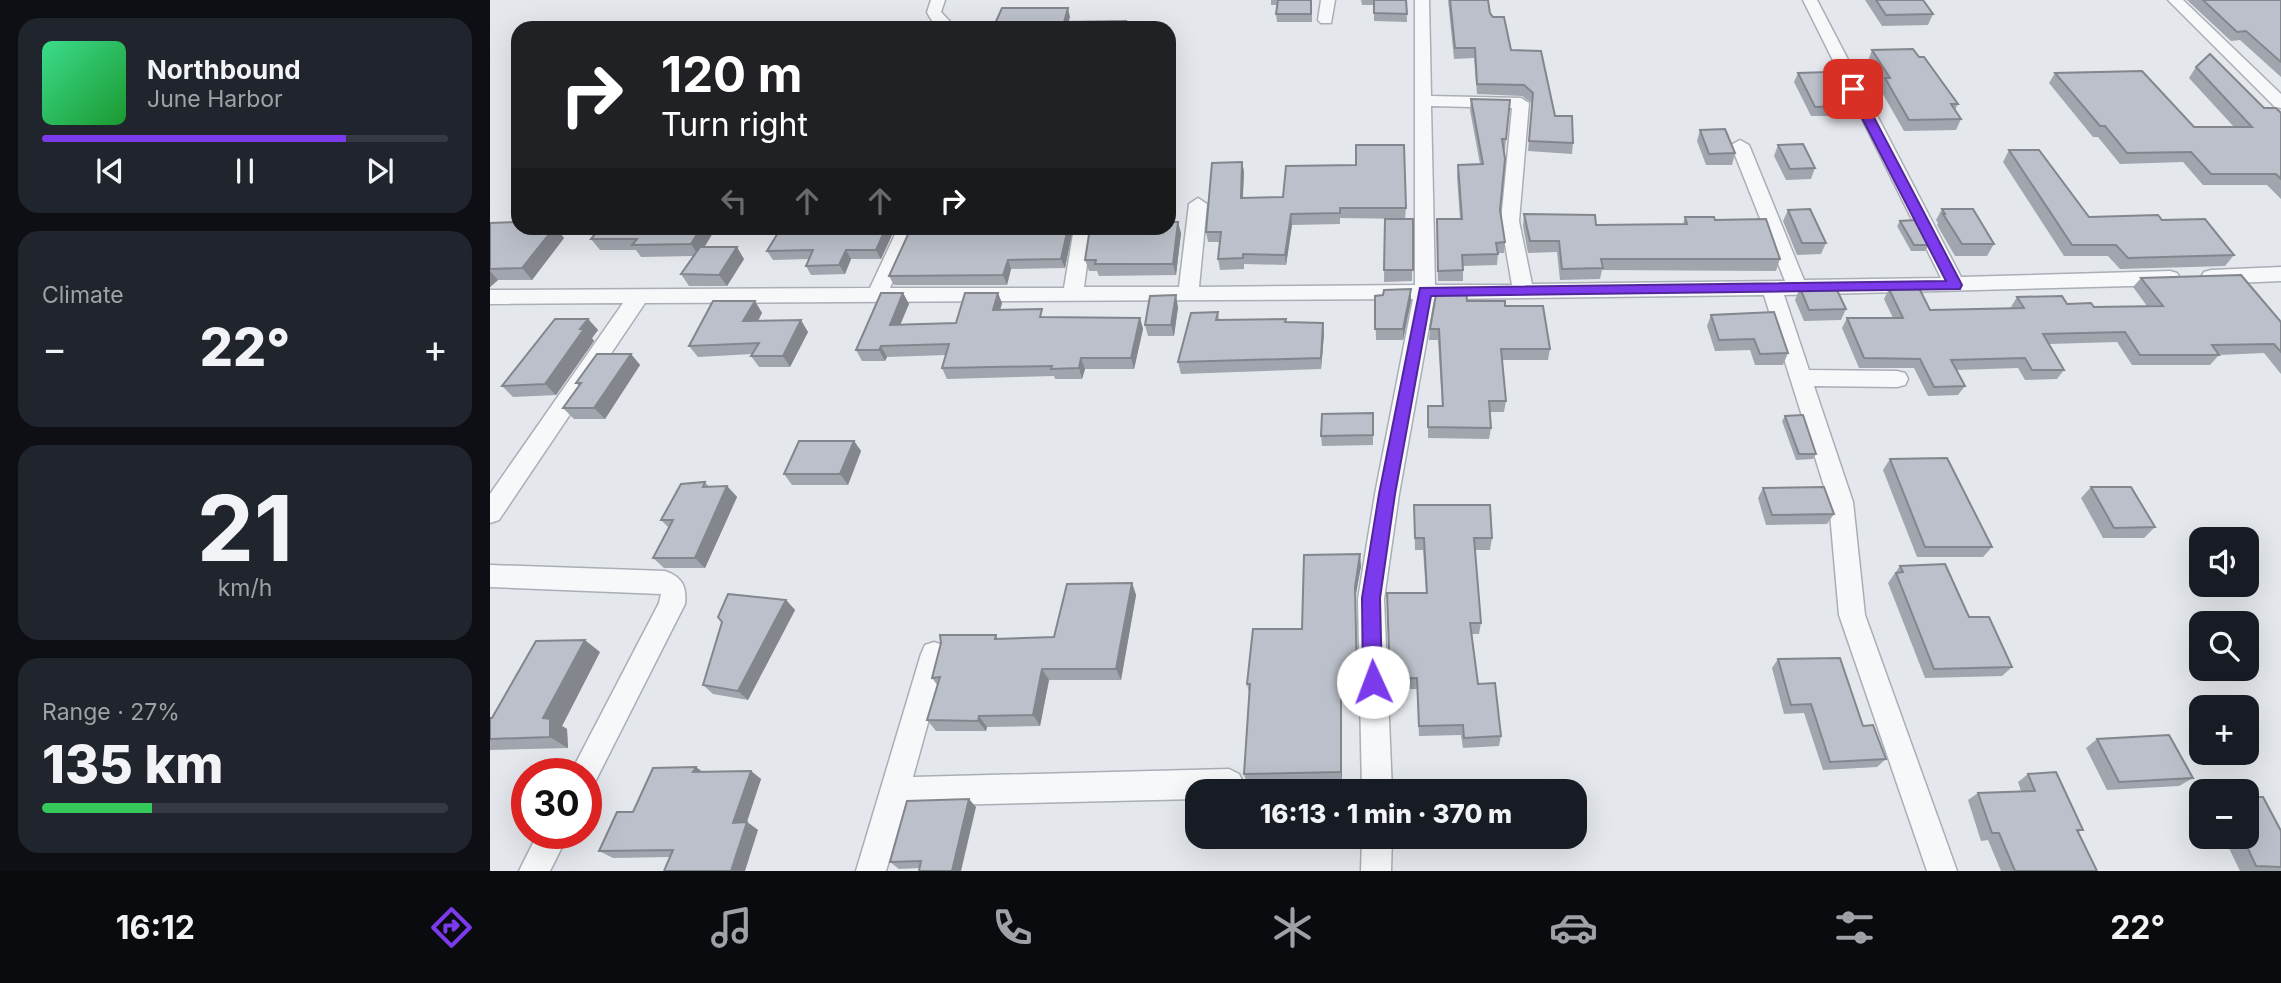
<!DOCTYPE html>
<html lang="en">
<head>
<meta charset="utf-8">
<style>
	:root { --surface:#171b24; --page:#20242c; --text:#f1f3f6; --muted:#9ea1a6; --line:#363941; --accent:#7c3aed }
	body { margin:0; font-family:Inter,sans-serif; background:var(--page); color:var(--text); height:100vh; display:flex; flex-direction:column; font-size:26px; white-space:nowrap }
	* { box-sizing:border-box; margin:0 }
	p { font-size:23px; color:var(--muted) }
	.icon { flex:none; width:38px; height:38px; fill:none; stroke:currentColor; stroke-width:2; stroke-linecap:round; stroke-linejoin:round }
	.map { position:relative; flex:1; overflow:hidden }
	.side { display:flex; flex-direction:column; gap:18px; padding:18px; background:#0d0f14; width:490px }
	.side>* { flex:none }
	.guide { position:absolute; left:21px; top:21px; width:665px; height:214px; border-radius:21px; box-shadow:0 7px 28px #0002; background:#202124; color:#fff; overflow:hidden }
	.buttons { position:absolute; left:1699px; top:527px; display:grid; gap:14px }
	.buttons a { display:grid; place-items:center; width:70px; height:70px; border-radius:14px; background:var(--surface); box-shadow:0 7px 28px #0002; font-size:35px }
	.speed { position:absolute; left:21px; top:758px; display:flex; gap:14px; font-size:35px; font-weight:700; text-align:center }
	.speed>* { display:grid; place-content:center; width:91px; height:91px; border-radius:50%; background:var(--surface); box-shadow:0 7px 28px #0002; line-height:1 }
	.speed .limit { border:10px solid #d22; background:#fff; color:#111 }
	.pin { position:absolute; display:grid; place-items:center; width:60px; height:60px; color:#fff; margin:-30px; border-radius:14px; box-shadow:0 4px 10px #0006 }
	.me { position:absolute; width:77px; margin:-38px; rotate:358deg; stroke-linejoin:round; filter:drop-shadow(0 0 5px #0008) }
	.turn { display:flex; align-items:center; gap:24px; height:147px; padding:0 35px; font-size:32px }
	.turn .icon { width:91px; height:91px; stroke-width:2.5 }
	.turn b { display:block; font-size:49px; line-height:60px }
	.lanes { display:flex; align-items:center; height:66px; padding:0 35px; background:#0003; justify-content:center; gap:35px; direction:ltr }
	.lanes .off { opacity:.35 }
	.big { font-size:52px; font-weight:800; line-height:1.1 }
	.side .card { flex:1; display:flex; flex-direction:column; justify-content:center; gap:10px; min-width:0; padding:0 24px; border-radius:21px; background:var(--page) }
	.side .dial { align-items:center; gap:0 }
	.dial b { font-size:91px; line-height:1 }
	.song { display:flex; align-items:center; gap:21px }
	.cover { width:84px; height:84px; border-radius:10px; background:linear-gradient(135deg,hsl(150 70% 55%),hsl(130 70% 35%)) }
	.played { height:7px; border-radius:4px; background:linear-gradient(90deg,var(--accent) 75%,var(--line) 75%) }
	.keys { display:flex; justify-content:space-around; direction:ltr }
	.heat { display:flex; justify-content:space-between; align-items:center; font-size:38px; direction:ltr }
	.charge { height:10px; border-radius:5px; background:linear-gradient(90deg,#34c759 27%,var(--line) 0) }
	.trip { position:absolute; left:695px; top:779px; width:402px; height:70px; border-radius:21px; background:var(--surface); box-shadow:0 7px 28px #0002; font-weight:800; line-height:70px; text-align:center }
	.tab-bar { display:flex; height:112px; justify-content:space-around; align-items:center; background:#090b0e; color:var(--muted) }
	.tab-bar .icon { width:49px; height:49px }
	.tab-bar .selected { color:var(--accent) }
	.tab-bar b { font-size:32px; color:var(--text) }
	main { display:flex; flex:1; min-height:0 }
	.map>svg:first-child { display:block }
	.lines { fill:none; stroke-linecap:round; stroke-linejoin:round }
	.minor-casing { stroke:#a9aeb7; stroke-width:3 }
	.minor { fill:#f7f8fa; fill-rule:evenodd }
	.wall { fill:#a1a5ae }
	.shaded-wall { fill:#83868d }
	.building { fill:#bbc0ca; stroke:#83868d; stroke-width:2 }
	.route { fill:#7c3aed; stroke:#51269a; stroke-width:2 }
</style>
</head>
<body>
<main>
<section class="side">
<div class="card">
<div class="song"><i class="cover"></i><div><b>Northbound</b><p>June Harbor</p></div></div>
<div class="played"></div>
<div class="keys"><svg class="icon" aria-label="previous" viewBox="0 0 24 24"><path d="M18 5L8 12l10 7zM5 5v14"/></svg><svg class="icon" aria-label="pause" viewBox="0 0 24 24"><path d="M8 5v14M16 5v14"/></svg><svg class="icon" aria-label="next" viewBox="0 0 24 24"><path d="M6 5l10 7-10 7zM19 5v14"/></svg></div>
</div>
<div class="card"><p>Climate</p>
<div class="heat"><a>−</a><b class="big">22°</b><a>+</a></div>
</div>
<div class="card dial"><b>21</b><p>km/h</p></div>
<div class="card"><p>Range · 27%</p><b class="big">135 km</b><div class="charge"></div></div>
</section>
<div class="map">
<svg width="1791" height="871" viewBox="0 0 1791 871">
	<rect width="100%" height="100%" fill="#e4e7ec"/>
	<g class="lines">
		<g class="minor-casing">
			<g id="minor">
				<path d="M 441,0 L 455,0 L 451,12 L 466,28 C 450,28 444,27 437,12 Z"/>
				<polygon points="831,0 845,0 841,23 831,23 828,20"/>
				<path d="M 925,0 L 939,0 L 941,96 L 1031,98 L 1039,103 L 1029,221 L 1042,284 L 1295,281 L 1241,145 L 1250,140 L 1259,145 L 1314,280 L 1451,278 L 1313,0 L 1327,0 L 1471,277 L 1680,271 L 1687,273 L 1690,278 L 1687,283 L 1680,285 L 1294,295 L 1319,370 L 1407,371 L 1415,373 L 1418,379 L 1415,385 L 1407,387 L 1324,386 L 1363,502 L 1375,615 L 1467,871 L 1437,871 L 1349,615 L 1339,502 L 1274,295 L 944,299 L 909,494 L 894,599 L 902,791 L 872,791 L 868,599 L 885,494 L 923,299 L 155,303 L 9,520 L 0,523 L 0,494 L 133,303 L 0,304 L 0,290 L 380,288 L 408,228 L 426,228 L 400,288 L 574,288 L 584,228 L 602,228 L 594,287 L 689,287 L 699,204 L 708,198 L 717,204 L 709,287 L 925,285 ZM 941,106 L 1022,108 L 1011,221 L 1022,285 L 945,285 Z"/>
				<polygon points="1678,0 1693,0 1791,94 1791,108 1785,107"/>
				<polygon points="1791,267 1791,281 1721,284 1714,282 1711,277 1714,272 1721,270"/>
				<path d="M 0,565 L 175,571 C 192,577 197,586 195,604 L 104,784 L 96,787 L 96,774 L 80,774 L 169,603 L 171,594 L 0,587 Z"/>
				<polygon points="444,642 453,645 457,654 423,777 739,769 749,774 754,784 751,791 707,791 707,799 415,806 396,871 366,871 431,654 435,645"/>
				<polygon points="48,833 79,833 60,871 29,871"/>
				<polygon points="872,836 902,836 901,871 871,871"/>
			</g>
		</g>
		<use href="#minor" class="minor"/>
	</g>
	<g class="wall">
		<polygon points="781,0 822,0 822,22 787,22 786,14 787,5 781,5"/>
		<polygon points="871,0 916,0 917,22 884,21 884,5 872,5"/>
		<polygon points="958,0 998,0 1000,13 1021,50 1083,143 1082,154 1038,151 1042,103 1032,96 987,94 984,58 964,59"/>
		<polygon points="1375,0 1433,0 1443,14 1438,25 1392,26"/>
		<polygon points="1697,0 1791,0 1791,77 1750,40 1741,41"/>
		<polygon points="1382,50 1468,104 1465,110 1471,119 1466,130 1414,131 1390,89 1392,84 1378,61"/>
		<polygon points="1706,67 1774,108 1791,113 1791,199 1777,185 1713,185 1693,162 1630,164 1608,137 1603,137 1559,83 1565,73 1704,127 1744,127 1699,78"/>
		<polygon points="1308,73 1356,106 1352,116 1321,116 1304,82"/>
		<polygon points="981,99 1020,100 1015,150 1014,150 1010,210 1015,242 1014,253 1008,253 1007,265 973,266 973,281 948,281 947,219 970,219 967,176 968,165 990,164 980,110"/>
		<polygon points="1210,130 1245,153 1242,165 1216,165 1207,141"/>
		<polygon points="1288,145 1325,168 1321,179 1296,180 1284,156"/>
		<polygon points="1519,150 1599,217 1672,220 1744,255 1735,266 1630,269 1618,256 1574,256 1513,162"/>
		<polygon points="752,162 754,172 753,198 793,197 916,208 915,219 850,218 850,224 802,225 796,265 754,264 754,269 730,270 728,259 730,242 718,242 716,232"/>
		<polygon points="1452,209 1504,244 1497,256 1465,256 1447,225 1448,223 1446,220"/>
		<polygon points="1298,210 1336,243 1331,254 1307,255 1293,221"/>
		<polygon points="1034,214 1106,225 1193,224 1195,217 1225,220 1290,259 1286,271 1112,270 1110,279 1070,280 1067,252 1038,253 1033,226"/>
		<polygon points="895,219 923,219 922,281 894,282"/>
		<polygon points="1410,221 1439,245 1435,251 1421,251 1407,226"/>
		<polygon points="0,223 28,228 66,228 74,238 42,280 8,280 0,287"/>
		<polygon points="110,228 214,247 254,259 237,286 199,286 191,274 203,256 151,257 146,250 110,250 101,239"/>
		<polygon points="291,228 405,228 391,259 361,259 355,274 321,275 316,266 319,259 283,260 277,251"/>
		<polygon points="583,228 575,268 521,269 517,285 404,285 399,276"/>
		<polygon points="691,233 686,275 609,276 607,271 599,271 595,260"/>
		<polygon points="1651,278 1791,322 1791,374 1774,353 1729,355 1720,365 1642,365 1627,342 1559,344 1574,370 1567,379 1535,380 1528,368 1466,370 1475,386 1468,395 1438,396 1424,368 1369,368 1352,328 1357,318 1403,318 1394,299 1399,289 1440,310 1521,308 1521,307 1527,297 1604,307 1657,306 1643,287"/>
		<polygon points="1310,288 1356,309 1351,320 1314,321 1305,300"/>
		<polygon points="921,289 921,301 913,340 886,340 885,296 893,295"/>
		<polygon points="413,293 419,304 410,324 466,323 512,303 510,310 555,317 650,318 653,329 644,369 595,369 592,379 565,379 564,376 457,379 452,368 456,355 397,357 395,361 372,361 366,350"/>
		<polygon points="265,301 272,313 268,321 318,332 300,367 269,367 261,356 262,354 208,357 199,346"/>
		<polygon points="977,301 1015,306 1060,349 1058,360 1012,360 1016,401 1014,412 1000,412 1001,428 999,439 938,438 938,406 952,406 948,340 939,340 940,329"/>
		<polygon points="688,307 684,336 658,336 655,325"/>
		<polygon points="728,312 729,320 833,323 834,334 831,369 691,374 688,362"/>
		<polygon points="1255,314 1298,353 1293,365 1265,365 1260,350 1225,351 1217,326 1221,315"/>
		<polygon points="98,319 108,330 102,338 104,341 66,395 23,397 12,386"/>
		<polygon points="141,354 150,365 115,419 84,419 73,408 89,386 86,383"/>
		<polygon points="883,413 883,445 832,446 831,436"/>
		<polygon points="1295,416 1326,454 1323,459 1306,460 1292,421"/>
		<polygon points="364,441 371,451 358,485 302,485 294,474"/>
		<polygon points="1400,459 1502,547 1493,557 1427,557 1393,470"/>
		<polygon points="215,482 219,487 237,486 247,497 215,568 174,568 163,558 179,528 171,520"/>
		<polygon points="1601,487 1665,527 1654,538 1613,538 1591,498"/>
		<polygon points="1273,488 1344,514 1337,524 1276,525 1268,498"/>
		<polygon points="924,505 1002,538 1000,550 985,550 991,623 989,634 982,634 988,684 1011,736 1009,746 973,748 971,735 929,736 927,689 900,689 897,605 936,593 933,550 925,550"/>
		<polygon points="871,566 865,599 867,690 855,690 855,695 852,695 852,781 757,784 754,774 759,693 757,684 812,629"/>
		<polygon points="1410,566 1479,617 1522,667 1512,676 1435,678 1398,583"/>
		<polygon points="642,583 646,595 631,680 559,680 550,726 497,727 496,731 446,731 437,720 448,686 442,678 451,643 506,635 508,639 564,637"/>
		<polygon points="296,600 305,610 258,700 223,694 213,685"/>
		<polygon points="110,652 72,726 77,729 78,748 0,750 0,718 2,718"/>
		<polygon points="1288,659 1373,726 1396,759 1387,767 1333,770 1314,713 1294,714 1282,668"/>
		<polygon points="1607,739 1703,778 1689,786 1617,790 1596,748"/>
		<polygon points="261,771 271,779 257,822 268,830 180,857 123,858 109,851 143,812 213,772"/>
		<polygon points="1538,774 1593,830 1588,832 1607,871 1511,871 1498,840 1491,841 1478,800 1488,793 1531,791 1528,782"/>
		<polygon points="486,807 430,868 409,869 400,862"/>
		<polygon points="1791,831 1791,871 1750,871 1733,836 1757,836"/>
	</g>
	<g class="shaded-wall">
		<polygon points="578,8 580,17 577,28 574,22"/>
		<polygon points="752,162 754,172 752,209 751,198"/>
		<polygon points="801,214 802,225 796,265 795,255"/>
		<polygon points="688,222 691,233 686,275 683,264"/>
		<polygon points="64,228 66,228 74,238 42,280 32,268"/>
		<polygon points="211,228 226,228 209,256 201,244"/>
		<polygon points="396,228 405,228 391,259 386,250"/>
		<polygon points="578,228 583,228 575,268 571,259"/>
		<polygon points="247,247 254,259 237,286 229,275"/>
		<polygon points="356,250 361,259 355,274 349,265"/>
		<polygon points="518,260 521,269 517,285 513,275"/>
		<polygon points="0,271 8,280 0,287"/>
		<polygon points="921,289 921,301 913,340 913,329"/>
		<polygon points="413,293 419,304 406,335 400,325"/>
		<polygon points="508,293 512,303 507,321 503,310"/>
		<polygon points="686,295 688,307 684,336 681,325"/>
		<polygon points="265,301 272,313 261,333 253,321"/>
		<polygon points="650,318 653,329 644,369 641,358"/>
		<polygon points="98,319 108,330 102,338 104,341 66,395 55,384"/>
		<polygon points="311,320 318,332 300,367 293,356"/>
		<polygon points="833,323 834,334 831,369 831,358"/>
		<polygon points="391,346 397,357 395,361 389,350"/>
		<polygon points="141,354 150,365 115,419 104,408"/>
		<polygon points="591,358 595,369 592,379 589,368"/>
		<polygon points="364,441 371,451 358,485 350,474"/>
		<polygon points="237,486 247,497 215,568 205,558"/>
		<polygon points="870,554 871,566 865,599 867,690 865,587"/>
		<polygon points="642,583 646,595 631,680 626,669"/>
		<polygon points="296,600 305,610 258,700 248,691"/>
		<polygon points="95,640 110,652 72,726 77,729 78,748 60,737 53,718"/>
		<polygon points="552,669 559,680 550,726 543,715"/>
		<polygon points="851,684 852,695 852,781 851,772"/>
		<polygon points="489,716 497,727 496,731 488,721"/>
		<polygon points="206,767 217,775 203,772"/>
		<polygon points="261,771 271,779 254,830 243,823"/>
		<polygon points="479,799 486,807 471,871 462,871"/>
		<polygon points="257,822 268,830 255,871 241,871"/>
	</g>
	<g class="building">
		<polygon points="788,0 821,0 821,14 786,14"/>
		<polygon points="884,0 916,0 917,14 884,13"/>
		<polygon points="960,0 998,0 1000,13 1003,17 1014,17 1021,50 1051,51 1065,116 1082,116 1083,143 1039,141 1043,93 1034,85 987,84 985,48 965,48"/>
		<polygon points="1386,0 1433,0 1443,14 1396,15"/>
		<polygon points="1713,0 1791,0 1791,62 1756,31 1747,32"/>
		<polygon points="512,8 578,8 574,22 636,21 634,28 503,28"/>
		<polygon points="1423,49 1429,57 1434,57 1468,104 1461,104 1471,119 1419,120 1395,78 1400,78 1382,50"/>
		<polygon points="1720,54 1774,108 1786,108 1791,113 1791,179 1786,174 1721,174 1701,152 1637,153 1615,126 1610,126 1565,73 1652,71 1704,127 1762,127 1706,67"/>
		<polygon points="1338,72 1356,106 1325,107 1308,73"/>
		<polygon points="981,99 1020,100 1016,139 1012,139 1015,159 1010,210 1015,242 1006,243 1008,254 972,255 973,270 948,271 947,219 972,219 968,165 993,164"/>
		<polygon points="1235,129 1245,153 1219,154 1210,130"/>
		<polygon points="1313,144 1325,168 1300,169 1288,145"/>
		<polygon points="866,145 914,145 916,208 850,208 850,213 801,214 795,255 753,254 753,258 728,259 731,232 716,232 722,163 752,162 751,198 793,197 796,166 866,165"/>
		<polygon points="1519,150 1549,150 1599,217 1668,215 1672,220 1715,219 1744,255 1638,258 1626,245 1582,245"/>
		<polygon points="1320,209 1336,243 1312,243 1298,210"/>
		<polygon points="1452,209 1483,209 1504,244 1472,244 1453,214 1455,214"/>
		<polygon points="1034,214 1105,215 1106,225 1197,224 1195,217 1224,217 1225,220 1276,219 1290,259 1111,259 1113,268 1072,269 1069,241 1040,241"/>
		<polygon points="895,219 923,219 923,270 894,270"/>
		<polygon points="1426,220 1439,245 1424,245 1410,221"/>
		<polygon points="28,222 28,228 64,228 32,268 0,269 0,223"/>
		<polygon points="679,222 688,222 683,264 605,264 606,260 595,260 600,228 679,228"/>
		<polygon points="110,228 211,228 201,244 142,245 147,239 101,239"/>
		<polygon points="291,228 396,228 386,250 356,250 349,265 316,266 323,250 277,251"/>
		<polygon points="421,228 578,228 571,259 518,260 513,275 399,276"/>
		<polygon points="210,247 247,247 229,275 191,274"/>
		<polygon points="1751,275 1791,322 1791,352 1784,344 1722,345 1729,355 1650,355 1635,332 1553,334 1574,370 1542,370 1535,358 1461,360 1475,386 1444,387 1430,359 1374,358 1357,318 1413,318 1399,289 1429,288 1440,310 1534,308 1527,297 1572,296 1577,304 1601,303 1604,307 1673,306 1651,278"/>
		<polygon points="1310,288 1346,288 1356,309 1319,310"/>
		<polygon points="921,289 913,329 885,329 885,296 893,295 894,290"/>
		<polygon points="947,289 976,289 977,301 1015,301 1015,306 1053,306 1060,349 1011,349 1016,401 999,401 1001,428 938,427 938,406 953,406 949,329 940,329"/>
		<polygon points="391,293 413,293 400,325 466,323 475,293 508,293 503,310 552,309 550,317 650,318 641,358 591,358 589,368 561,369 562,366 452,368 459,344 391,346 389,350 366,350"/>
		<polygon points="686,295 681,325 655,325 660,296"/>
		<polygon points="223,301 265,301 253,321 311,320 293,356 261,356 269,343 199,346"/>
		<polygon points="728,312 726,320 796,319 795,322 833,323 831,358 688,362 701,313"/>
		<polygon points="1284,312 1298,353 1270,354 1264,339 1229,340 1221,315"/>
		<polygon points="65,319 98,319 90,329 94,329 55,384 12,386"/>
		<polygon points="107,354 141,354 104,408 73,408 91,383 86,383"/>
		<polygon points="883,413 883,435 831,436 832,414"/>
		<polygon points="1313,415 1326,454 1309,454 1295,416"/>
		<polygon points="309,441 364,441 350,474 294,474"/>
		<polygon points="1457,458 1502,547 1435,547 1400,459"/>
		<polygon points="215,482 213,487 237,486 205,558 163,558 183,520 171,520 191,484"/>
		<polygon points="1334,487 1344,514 1282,515 1273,488"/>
		<polygon points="1601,487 1641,487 1665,527 1624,528"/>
		<polygon points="924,505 1000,505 1002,538 984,538 991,623 980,623 988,684 1005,683 1011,736 974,738 973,725 929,726 927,678 900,679 897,593 937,593 934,538 925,538"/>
		<polygon points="870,554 865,587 867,679 854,679 854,684 851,684 851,772 754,774 760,684 757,684 763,629 812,629 814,555"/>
		<polygon points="1455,564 1479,617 1499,617 1522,667 1444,669 1406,573 1413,572 1410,566"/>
		<polygon points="642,583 626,669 552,669 543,715 489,716 488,721 437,720 450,677 442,678 451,643 450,635 506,635 505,639 564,637 577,584"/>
		<polygon points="238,594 296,600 248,691 213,685 232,622 228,617"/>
		<polygon points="95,640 53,718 60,719 60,737 0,739 0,718 2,718 46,641"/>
		<polygon points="1350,658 1373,726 1383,725 1396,759 1340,762 1321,704 1301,705 1288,659"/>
		<polygon points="1679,735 1703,778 1629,782 1607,739"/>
		<polygon points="206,767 203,772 261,771 243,823 257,822 241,871 174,871 183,850 109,851 127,812 143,812 163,768"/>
		<polygon points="1566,772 1593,830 1587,830 1607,871 1525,871 1509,833 1502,833 1488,793 1545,791 1538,774"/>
		<polygon points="1757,797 1773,797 1791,831 1791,867 1766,866 1752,836 1757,836"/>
		<polygon points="479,799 462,871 429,871 431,861 400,862 417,801"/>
	</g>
	<polygon class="route" points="1363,86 1369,89 1472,285 1470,289 941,296 905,494 890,598 892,682 889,688 883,691 876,688 873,682 872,598 889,494 930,288 1456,281 1357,89"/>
</svg>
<div class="buttons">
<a><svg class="icon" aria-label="sound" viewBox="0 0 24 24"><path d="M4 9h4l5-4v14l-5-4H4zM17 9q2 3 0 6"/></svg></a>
<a><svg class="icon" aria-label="search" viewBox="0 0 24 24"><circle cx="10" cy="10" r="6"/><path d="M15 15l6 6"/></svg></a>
<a>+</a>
<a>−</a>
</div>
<div class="speed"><div class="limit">30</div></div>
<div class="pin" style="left:1363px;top:89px;background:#d93025"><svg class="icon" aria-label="arrive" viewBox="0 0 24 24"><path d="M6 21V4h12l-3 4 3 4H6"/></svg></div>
<svg class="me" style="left:883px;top:682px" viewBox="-20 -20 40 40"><circle r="19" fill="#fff"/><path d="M0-13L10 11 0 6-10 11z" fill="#7c3aed"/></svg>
<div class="trip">16:13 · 1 min · 370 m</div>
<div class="guide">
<div class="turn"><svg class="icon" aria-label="right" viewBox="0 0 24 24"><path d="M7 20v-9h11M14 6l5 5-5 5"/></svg><div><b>120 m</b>Turn right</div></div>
<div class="lanes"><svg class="icon off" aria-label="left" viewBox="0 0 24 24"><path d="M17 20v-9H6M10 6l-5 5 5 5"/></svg><svg class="icon off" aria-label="ahead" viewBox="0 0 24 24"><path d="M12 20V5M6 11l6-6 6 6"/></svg><svg class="icon off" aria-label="ahead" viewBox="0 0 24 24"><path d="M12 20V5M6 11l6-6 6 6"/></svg><svg class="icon" aria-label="right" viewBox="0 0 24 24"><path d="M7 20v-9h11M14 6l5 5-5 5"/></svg></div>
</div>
</div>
</main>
<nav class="tab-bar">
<b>16:12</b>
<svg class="icon selected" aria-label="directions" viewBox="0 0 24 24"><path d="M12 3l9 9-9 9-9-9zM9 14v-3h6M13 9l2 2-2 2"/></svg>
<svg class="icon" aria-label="music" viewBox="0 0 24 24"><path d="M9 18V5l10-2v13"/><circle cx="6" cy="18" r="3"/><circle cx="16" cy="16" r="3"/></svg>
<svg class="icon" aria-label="phone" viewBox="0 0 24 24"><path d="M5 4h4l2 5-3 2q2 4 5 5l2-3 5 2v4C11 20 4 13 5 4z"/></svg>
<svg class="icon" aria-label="climate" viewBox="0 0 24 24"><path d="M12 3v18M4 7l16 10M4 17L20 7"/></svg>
<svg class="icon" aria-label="car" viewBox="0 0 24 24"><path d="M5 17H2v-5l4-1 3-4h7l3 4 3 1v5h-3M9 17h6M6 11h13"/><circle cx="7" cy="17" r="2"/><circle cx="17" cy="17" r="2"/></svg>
<svg class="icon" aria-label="filters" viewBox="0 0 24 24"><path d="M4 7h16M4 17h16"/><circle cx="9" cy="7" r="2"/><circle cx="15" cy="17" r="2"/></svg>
<b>22°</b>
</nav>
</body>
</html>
